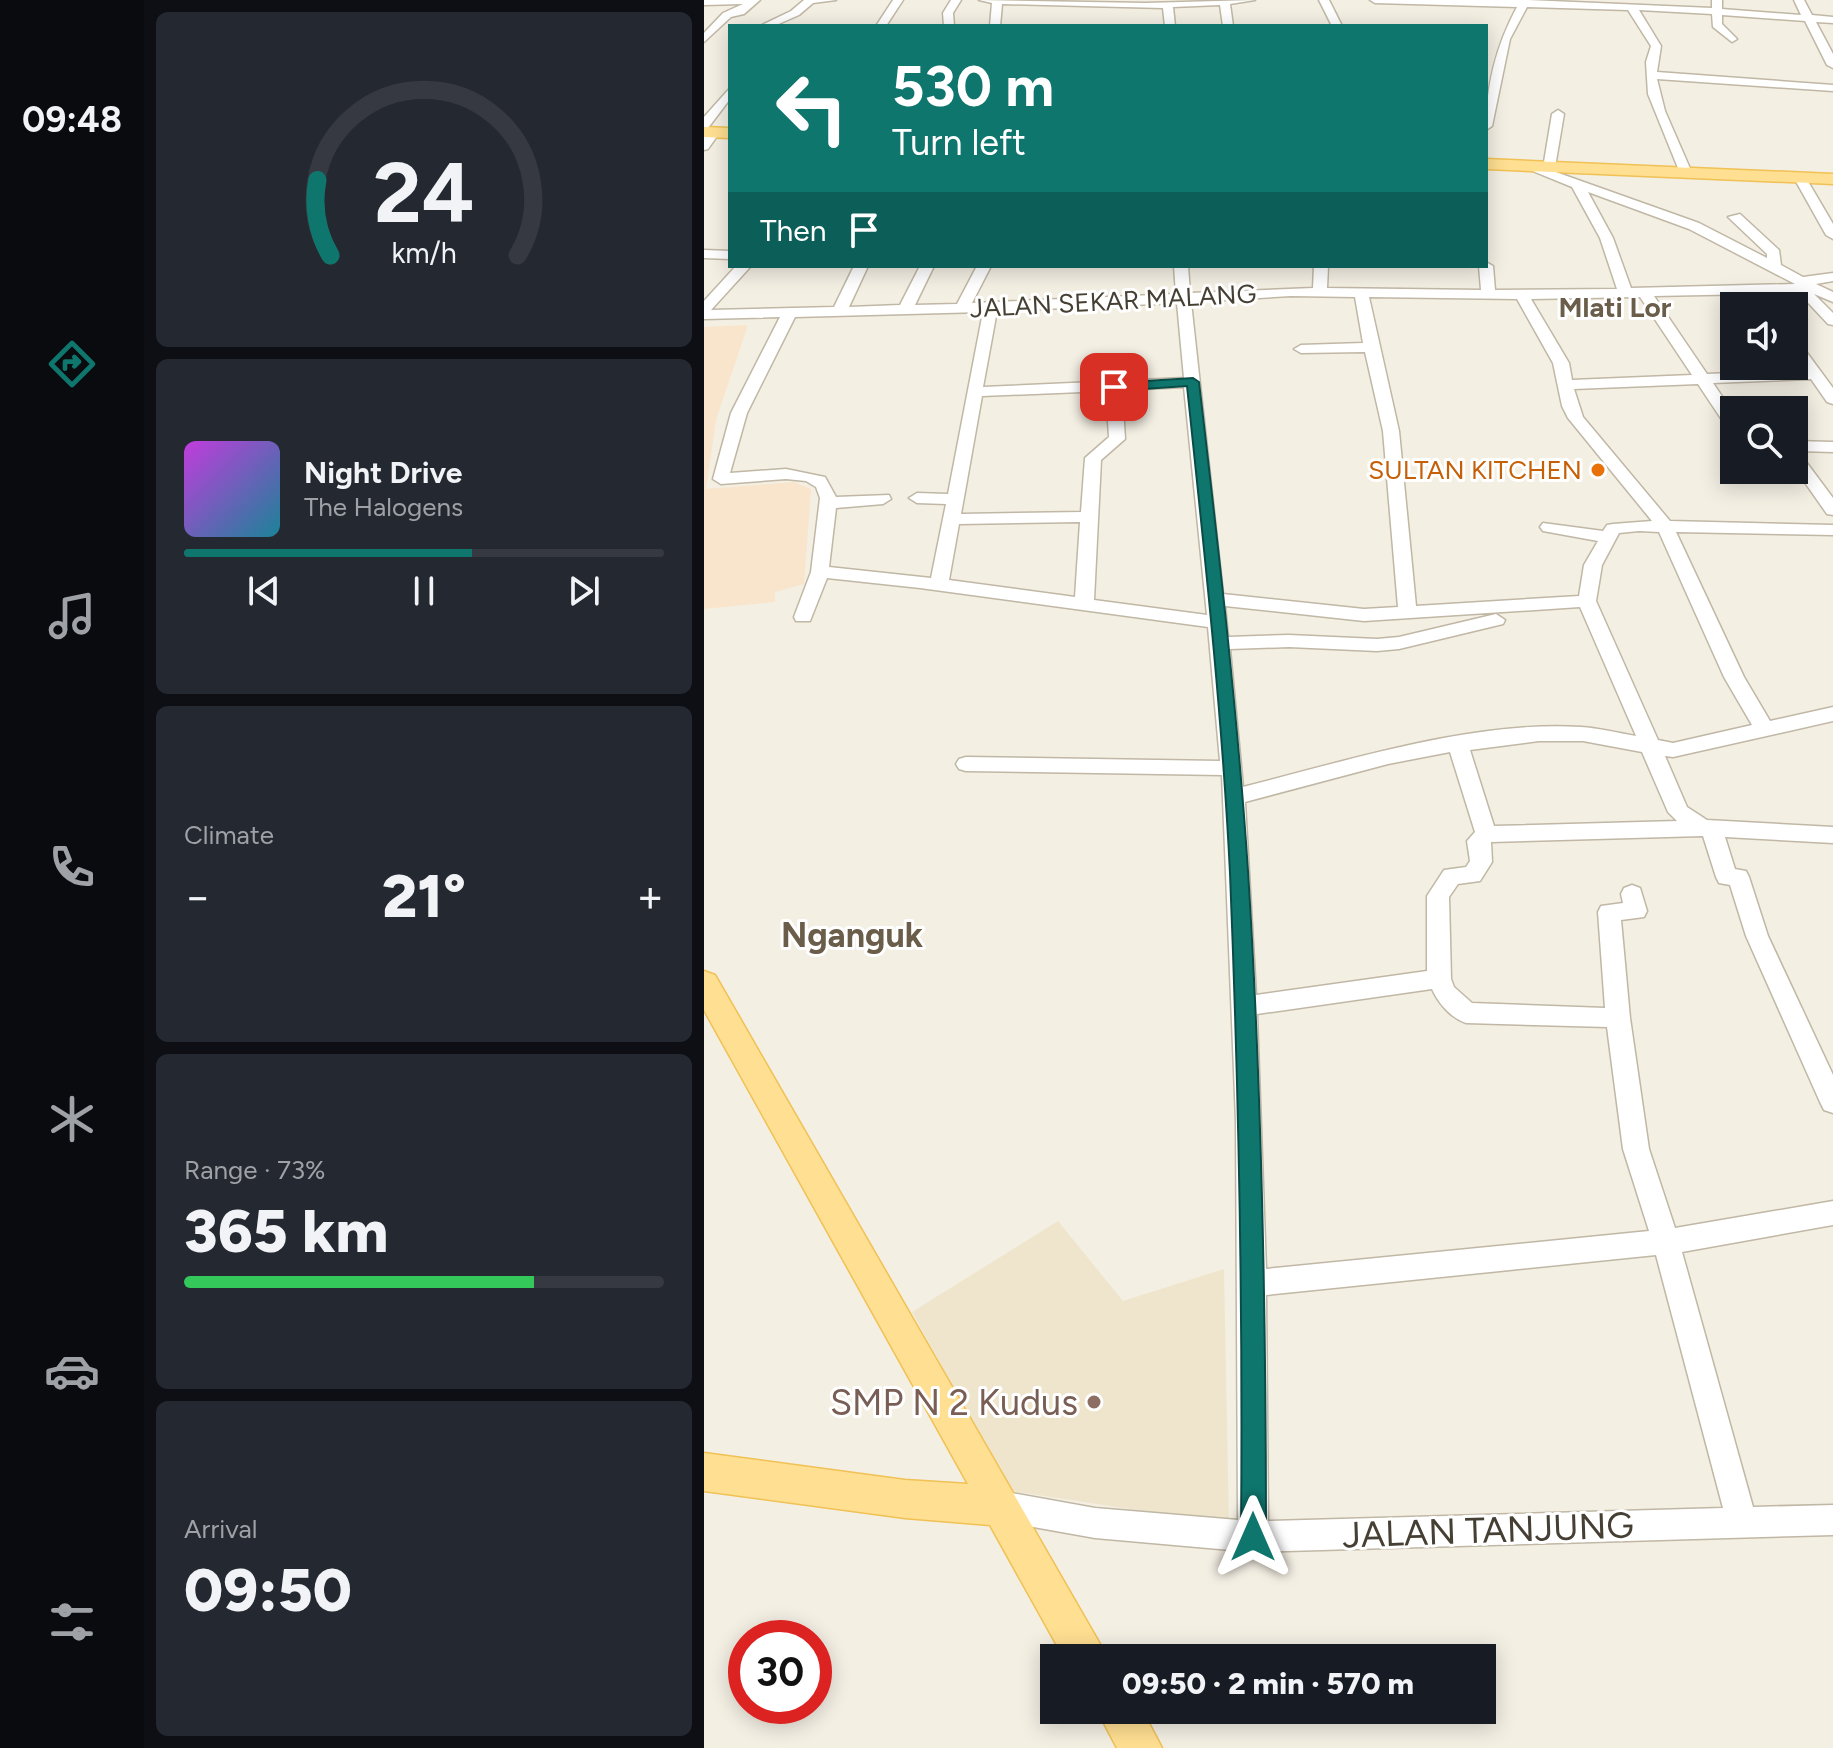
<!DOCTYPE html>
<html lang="en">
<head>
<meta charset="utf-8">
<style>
	:root { --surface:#171b24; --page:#242831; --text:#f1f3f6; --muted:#9ea1a6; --line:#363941; --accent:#0f766e }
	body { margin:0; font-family:Figtree,sans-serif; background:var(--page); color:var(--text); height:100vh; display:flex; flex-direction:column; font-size:30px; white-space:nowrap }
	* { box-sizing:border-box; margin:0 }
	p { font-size:26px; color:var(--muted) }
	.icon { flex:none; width:44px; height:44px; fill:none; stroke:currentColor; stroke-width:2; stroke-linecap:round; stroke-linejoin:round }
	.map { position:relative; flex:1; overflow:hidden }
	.sheet { display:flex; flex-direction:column; gap:12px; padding:12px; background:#0d0f14; width:560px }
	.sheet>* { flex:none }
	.hud { position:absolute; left:24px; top:24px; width:760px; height:244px; border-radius:0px; box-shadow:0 4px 20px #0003; background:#0f766e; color:#fff; overflow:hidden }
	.controls { position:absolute; left:1016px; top:292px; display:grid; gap:16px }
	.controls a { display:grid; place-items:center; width:88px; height:88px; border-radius:0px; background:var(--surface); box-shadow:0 4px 20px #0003; font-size:40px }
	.speed { position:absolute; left:24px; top:1620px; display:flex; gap:16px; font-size:40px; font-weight:700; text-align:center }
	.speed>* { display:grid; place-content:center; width:104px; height:104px; border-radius:50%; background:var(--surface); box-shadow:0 4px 20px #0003; line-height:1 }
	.speed .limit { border:12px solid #d22; background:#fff; color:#111 }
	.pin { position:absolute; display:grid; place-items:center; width:68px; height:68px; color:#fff; margin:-34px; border-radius:16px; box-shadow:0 4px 12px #0006 }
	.me { position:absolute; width:88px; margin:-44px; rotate:0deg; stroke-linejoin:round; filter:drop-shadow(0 0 6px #0008) }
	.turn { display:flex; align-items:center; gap:28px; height:168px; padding:0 32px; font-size:36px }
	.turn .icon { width:104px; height:104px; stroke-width:2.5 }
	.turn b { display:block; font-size:56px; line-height:68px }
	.then { display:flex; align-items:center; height:76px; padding:0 32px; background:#0003; gap:16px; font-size:30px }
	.big { font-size:60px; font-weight:800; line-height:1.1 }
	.sheet .card { flex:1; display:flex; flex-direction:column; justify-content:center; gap:12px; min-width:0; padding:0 28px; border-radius:12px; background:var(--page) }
	.sheet .dial { align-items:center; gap:0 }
	.dial svg { height:208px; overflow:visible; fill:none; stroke:var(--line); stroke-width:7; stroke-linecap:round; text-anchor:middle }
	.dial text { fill:var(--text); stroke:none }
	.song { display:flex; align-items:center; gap:24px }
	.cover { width:96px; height:96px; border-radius:12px; background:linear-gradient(135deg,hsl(290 70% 55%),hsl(190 70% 35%)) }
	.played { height:8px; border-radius:4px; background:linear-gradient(90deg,var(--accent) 60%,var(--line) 60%) }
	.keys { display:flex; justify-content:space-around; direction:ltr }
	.heat { display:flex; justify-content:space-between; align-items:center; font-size:44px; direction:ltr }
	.charge { height:12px; border-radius:6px; background:linear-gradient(90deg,#34c759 73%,var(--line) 0) }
	.trip { position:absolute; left:336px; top:1644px; width:456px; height:80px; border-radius:0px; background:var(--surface); box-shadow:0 4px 20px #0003; font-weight:800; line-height:80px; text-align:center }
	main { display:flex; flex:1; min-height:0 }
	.dock { display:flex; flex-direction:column; width:144px; justify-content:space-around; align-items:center; background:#090b0e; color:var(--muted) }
	.dock .icon { width:56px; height:56px }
	.dock .selected { color:var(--accent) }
	.dock b { font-size:36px; color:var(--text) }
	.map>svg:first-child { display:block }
	.commercial { fill:#f8e5cc }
	.education { fill:#efe5cc }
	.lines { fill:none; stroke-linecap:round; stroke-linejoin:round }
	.minor-casing { stroke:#c0b7a5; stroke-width:3 }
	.major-casing { stroke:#f0c155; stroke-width:3 }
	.minor { fill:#fff; fill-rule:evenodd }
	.major { fill:#ffdf91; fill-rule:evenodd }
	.route { fill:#0f766e; stroke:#0a4d48; stroke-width:2 }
	.food-dot { fill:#e8710a; stroke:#fff; stroke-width:3 }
	.education-dot { fill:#8d6e63; stroke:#fff; stroke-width:3 }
	.labels { text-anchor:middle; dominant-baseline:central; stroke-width:6; stroke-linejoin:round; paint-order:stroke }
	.far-street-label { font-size:26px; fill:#463f33; stroke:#fff }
	.far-food-label { font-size:26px; fill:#c56008; stroke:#fff; text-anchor:end }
	.far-quarter-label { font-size:28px; font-weight:bold; fill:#6a5d49; stroke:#fff }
	.quarter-label { font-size:34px; font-weight:bold; fill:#6a5d49; stroke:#fff }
	.near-education-label { font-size:36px; fill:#785e54; stroke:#fff; text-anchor:end }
	.near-street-label { font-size:36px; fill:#463f33; stroke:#fff }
</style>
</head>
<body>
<main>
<nav class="dock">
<b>09:48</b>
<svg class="icon selected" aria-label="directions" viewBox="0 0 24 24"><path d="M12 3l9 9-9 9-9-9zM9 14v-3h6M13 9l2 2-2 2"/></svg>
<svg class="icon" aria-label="music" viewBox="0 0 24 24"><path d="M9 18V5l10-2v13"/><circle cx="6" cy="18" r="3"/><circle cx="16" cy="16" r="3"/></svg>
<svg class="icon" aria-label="phone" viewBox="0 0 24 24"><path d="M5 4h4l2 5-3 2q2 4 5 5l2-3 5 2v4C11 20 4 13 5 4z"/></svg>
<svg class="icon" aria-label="climate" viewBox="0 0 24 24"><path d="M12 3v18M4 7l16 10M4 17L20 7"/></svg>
<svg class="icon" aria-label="car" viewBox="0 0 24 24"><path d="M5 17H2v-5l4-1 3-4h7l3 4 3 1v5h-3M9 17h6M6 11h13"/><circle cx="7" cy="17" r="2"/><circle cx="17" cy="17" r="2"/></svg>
<svg class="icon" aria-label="filters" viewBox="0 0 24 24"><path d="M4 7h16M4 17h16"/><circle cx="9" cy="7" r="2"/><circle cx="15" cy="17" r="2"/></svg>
</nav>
<section class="sheet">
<div class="card dial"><svg viewBox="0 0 100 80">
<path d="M14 69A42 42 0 1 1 86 69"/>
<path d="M14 69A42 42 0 0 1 9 40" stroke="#0f766e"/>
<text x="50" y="56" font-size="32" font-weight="700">24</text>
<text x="50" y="72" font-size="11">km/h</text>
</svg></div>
<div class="card">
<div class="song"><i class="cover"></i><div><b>Night Drive</b><p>The Halogens</p></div></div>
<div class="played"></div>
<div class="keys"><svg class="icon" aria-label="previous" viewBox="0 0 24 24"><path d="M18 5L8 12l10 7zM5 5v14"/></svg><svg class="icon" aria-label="pause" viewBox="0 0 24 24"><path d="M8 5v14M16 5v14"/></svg><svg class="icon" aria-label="next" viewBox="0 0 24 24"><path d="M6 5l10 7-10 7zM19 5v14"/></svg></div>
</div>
<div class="card"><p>Climate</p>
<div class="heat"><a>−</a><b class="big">21°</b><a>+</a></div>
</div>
<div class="card"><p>Range · 73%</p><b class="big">365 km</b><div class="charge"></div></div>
<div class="card"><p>Arrival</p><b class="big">09:50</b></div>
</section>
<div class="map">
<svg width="1129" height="1748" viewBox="0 0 1129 1748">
	<rect width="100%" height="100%" fill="#f4efe3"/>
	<polygon class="commercial" points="44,325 12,420 2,489 90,482 107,489 100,584 71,592 71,602 0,609 0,327"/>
	<polygon class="education" points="354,1221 419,1301 520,1269 525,1524 307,1491 208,1312"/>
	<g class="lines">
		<g class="minor-casing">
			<g id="minor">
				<polygon points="0,0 56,0 40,14 27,17 0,42 0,33 19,13 39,4 0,5"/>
				<polygon points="100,0 132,0 109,3 95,15 70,26 56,26 87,11"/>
				<polygon points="189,0 199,0 182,26 172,26"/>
				<polygon points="247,0 257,0 249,13 250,26 240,26 239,13"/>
				<polygon points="275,0 441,3 551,0 526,4 529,26 519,26 516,5 469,7 471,26 461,26 459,8 298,4 296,26 286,26 288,3"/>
				<polygon points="615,0 625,0 638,26 628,26"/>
				<path d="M 666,0 L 824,0 L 1008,8 L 1008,0 L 1018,0 L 1018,9 L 1097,15 L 1090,0 L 1100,0 L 1108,15 L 1129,17 L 1129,23 L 1112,22 L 1129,54 L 1129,68 L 1123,65 L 1101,21 L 1018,15 L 1018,24 L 1033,39 L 1028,42 L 1009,27 L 1008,14 L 935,10 L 957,46 L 953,72 L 1129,85 L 1129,91 L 953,79 L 961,111 L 988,173 L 982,177 L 976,173 L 944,94 L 942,62 L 947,46 L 924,10 L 823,7 L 806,39 L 788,126 L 782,130 C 782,85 792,46 813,7 L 671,3 Z"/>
				<polygon points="26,88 26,99 4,128 0,129 0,117"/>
				<path d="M 854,110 L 860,114 L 851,167 L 846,170 L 995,223 L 1063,258 L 1063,254 L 1024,217 L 1036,214 L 1075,250 L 1077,265 L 1099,277 L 1129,273 L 1129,281 L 1112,284 L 1129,292 L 1129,302 L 1110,294 L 1129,313 L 1129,325 L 1124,324 L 1095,293 L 950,296 L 1003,374 L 1100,370 L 1090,356 L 1090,341 L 1095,342 L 1129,388 L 1129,404 L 1123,402 L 1107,379 L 1009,383 L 1030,414 L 1030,431 L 1024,429 L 994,384 L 870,389 L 879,417 L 966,521 L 1129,525 L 1129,535 L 972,532 L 1040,677 L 1066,721 L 1129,707 L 1129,721 L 969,757 L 961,756 L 983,807 L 1003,820 L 1129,827 L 1129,843 L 1021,837 L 1031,869 L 1042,871 L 1045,877 L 1064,936 L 1129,1075 L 1129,1113 L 1120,1110 L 1116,1102 L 1042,936 L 1026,885 L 1015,883 L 1012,877 L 999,836 L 787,842 L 788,862 L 776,881 L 754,884 L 745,897 L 747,979 L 750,987 L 768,1003 L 901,1008 L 894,912 L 897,906 L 919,903 L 917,894 L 920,888 L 928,885 L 936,888 L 943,911 L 940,917 L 917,920 L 926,1018 L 945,1149 L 971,1228 L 1129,1201 L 1129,1225 L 978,1252 L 1049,1507 L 1129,1505 L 1129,1535 L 549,1552 L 391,1538 L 296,1521 L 285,1517 L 281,1506 L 285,1495 L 296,1491 L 391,1508 L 534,1520 L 532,1121 L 518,775 L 262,771 L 255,769 L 252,764 L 255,759 L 262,757 L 516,761 L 504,627 L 216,588 L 123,578 L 106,621 L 92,621 L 90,617 L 107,572 L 116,498 L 112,487 L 102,481 L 82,479 L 17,484 L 9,479 L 27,413 L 76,317 L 0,319 L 0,301 L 32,266 L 47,266 L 7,310 L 130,307 L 150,266 L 164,266 L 145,307 L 196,305 L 216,266 L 230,266 L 211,305 L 253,304 L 273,266 L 287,266 L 268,303 L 472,294 L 470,266 L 484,266 L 486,293 L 609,288 L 610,266 L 624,266 L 623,288 L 777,290 L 775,266 L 782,266 L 782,262 L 789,266 L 791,290 L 913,289 L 896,238 L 868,187 L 819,167 L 825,163 L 839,168 L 848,114 ZM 884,192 L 985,229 L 1091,284 L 927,288 L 909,238 ZM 587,296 L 651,297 L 659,343 L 597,345 L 590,349 L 597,353 L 661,352 L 679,431 L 694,607 L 660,609 L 519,594 L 487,302 ZM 665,297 L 813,299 L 849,363 L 858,406 L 864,418 L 948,521 L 909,524 L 903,525 L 899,531 L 839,523 L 836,527 L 839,531 L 894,541 L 880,565 L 875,596 L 712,606 L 695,431 ZM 936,297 L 988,375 L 868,380 L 865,363 L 827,299 ZM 473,303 L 480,378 L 279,387 L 293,311 ZM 279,312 L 244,494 L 213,493 L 205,498 L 213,503 L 242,504 L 227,578 L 125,567 L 132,508 L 179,504 L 187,499 L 185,495 L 132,497 L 121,477 L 82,469 L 26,473 L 43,413 L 91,317 ZM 480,387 L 503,615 L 390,600 L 397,460 L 421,439 L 418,390 ZM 402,391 L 405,437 L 381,458 L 377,512 L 257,514 L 278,396 ZM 376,522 L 371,597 L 245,580 L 255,524 ZM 935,531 L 955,532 L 1020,677 L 1048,725 L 969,743 L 954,740 L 892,601 L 898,565 L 915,533 ZM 521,606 L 660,621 L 876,607 L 932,736 C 914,733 895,728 877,727 C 771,720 642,761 539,787 L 526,649 L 585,647 L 673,651 L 695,649 L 799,624 L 801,620 L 792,614 L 695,637 L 673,639 L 585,635 L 524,637 ZM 835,741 L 879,741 L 938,752 L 964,812 L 973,821 L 790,826 L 766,750 ZM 746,752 L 771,832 L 763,841 L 766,861 L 762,867 L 740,870 L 723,896 L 723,971 L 552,995 L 541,802 L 684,764 ZM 728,989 C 734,1003 747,1018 762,1023 L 903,1027 L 919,1149 L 945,1231 L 562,1269 L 553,1014 ZM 952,1255 L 1019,1508 L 564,1521 L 562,1295 Z"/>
				<polygon points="6,129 16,132 4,149 0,150 0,137"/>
				<polygon points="1096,174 1102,178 1129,224 1129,239 1122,235 1090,178"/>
				<polygon points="0,250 26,251 26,259 0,258"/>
				<polygon points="1090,441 1129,442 1129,452 1094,451 1129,498 1129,515 1123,514 1090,467"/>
			</g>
		</g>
		<g class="major-casing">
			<g id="major">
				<polygon points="0,127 26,128 26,138 0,137"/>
				<polygon points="782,159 1129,174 1129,184 782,169"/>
				<polygon points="0,971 11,975 404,1658 360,1658 286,1525 201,1518 0,1491 0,1453 201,1480 264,1484 0,1010"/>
				<polygon points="393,1710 438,1710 458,1748 413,1748"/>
			</g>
		</g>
		<use href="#minor" class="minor"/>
		<use href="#major" class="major"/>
	</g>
	<path class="route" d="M 489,378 L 495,382 C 514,545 533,707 544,871 C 558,1092 562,1315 562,1537 L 558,1546 L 549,1550 L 540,1546 L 537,1537 C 539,1315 535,1094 526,873 C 518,711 500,548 483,386 L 410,391 L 404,387 L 410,383 Z"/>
	<circle class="food-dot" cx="894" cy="470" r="8"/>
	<circle class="education-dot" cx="390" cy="1402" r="8"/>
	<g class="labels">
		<g class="far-street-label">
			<text transform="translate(409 301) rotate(-3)">JALAN SEKAR MALANG</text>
		</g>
		<g class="far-food-label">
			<text x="878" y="470">SULTAN KITCHEN</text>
		</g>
		<g class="far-quarter-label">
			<text x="911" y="307">Mlati Lor</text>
		</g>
		<g class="quarter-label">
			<text x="148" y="935">Nganguk</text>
		</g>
		<g class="near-education-label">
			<text x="374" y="1402">SMP N 2 Kudus</text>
		</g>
		<g class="near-street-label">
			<text transform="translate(784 1530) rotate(-2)">JALAN TANJUNG</text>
		</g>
	</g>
</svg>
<div class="controls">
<a><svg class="icon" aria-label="sound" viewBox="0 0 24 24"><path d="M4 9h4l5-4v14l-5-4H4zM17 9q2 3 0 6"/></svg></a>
<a><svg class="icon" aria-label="search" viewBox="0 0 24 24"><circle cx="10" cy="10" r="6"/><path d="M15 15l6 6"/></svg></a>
</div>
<div class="speed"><div class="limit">30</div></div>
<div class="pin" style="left:410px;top:387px;background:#d93025"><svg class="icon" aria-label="arrive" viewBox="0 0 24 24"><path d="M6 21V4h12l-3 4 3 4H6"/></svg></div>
<svg class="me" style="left:549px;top:1537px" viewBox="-20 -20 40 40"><path d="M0-17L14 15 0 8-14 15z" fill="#0f766e" stroke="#fff" stroke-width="4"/></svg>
<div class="trip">09:50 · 2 min · 570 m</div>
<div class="hud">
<div class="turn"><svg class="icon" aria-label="left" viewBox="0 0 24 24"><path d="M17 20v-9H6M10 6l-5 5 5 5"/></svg><div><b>530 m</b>Turn left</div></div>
<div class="then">Then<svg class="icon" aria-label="arrive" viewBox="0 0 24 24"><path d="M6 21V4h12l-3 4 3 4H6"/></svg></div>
</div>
</div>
</main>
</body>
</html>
